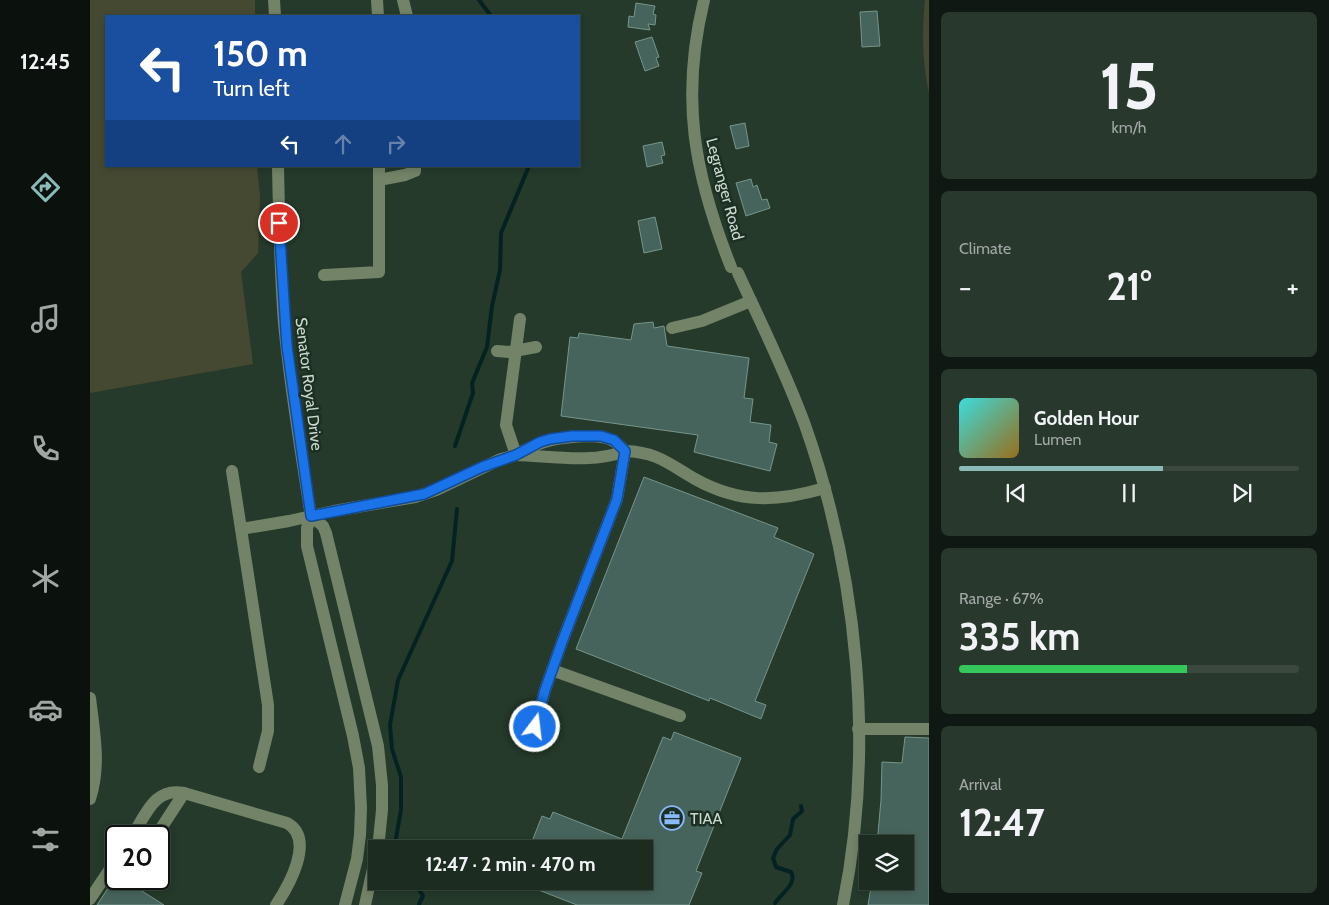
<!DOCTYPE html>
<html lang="en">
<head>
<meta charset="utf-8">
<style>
	:root { --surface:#1c2c20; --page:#29382d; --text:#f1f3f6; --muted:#a0a7a5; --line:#3a483e; --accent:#8bbbb9 }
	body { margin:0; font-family:Cabin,sans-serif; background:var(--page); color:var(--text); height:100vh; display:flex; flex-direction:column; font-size:19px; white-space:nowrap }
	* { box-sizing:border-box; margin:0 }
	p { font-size:16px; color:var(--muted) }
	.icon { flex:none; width:28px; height:28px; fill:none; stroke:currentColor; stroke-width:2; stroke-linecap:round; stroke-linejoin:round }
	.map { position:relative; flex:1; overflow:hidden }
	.drawer { display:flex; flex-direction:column; gap:12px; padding:12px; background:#0f1812; width:400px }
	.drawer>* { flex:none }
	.guide { position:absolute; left:15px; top:15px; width:475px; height:152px; border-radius:0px; box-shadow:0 2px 8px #0003,0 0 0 1px var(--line); background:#1a4fa0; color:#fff; overflow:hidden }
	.tools { position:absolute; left:769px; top:835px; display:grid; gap:10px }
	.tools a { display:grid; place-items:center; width:55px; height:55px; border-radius:0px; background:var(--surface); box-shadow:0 2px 8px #0003,0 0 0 1px var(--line); font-size:25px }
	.speed { position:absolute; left:15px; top:825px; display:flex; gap:10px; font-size:25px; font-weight:700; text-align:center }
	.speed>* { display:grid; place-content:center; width:65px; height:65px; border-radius:50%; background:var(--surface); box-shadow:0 2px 8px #0003,0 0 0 1px var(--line); line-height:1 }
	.speed .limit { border:2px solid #111; border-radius:8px; background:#fff; color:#111 }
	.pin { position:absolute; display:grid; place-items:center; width:42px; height:42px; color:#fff; margin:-21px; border:2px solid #fff; border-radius:50%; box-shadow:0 1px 5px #0007 }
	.me { position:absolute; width:55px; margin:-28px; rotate:15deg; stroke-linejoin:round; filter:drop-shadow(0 0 4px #0008) }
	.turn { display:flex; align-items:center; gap:18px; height:105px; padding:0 25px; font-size:22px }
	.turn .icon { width:65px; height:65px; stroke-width:2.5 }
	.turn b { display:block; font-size:35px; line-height:42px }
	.lanes { display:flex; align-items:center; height:48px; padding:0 25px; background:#0003; justify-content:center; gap:25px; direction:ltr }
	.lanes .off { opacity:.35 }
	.big { font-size:38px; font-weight:800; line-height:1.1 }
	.drawer .tile { flex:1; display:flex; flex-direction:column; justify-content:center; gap:8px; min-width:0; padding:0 18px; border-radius:8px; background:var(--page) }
	.drawer .dial { align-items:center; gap:0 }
	.dial b { font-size:65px; line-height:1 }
	.song { display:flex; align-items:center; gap:15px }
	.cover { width:60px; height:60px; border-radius:8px; background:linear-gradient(135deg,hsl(180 70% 55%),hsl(40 70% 35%)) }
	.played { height:5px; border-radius:2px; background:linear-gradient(90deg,var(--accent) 60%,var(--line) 60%) }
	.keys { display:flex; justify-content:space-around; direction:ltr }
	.heat { display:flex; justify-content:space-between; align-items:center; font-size:28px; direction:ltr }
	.charge { height:8px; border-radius:4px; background:linear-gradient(90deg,#34c759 67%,var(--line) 0) }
	.trip { position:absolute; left:278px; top:840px; width:285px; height:50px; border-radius:0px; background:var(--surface); box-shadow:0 2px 8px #0003,0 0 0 1px var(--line); font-weight:800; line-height:50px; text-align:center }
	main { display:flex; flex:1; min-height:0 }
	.tabs { display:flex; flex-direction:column; width:90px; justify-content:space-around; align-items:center; background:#0b120d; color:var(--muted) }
	.tabs .icon { width:35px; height:35px }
	.tabs .on { color:var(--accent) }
	.tabs b { font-size:22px; color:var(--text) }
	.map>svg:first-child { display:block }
	.green { fill:#464932 }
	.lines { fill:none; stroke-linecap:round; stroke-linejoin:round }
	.stream { stroke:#052222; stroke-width:4 }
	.building { fill:#47645c; stroke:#76958b }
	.minor { stroke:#728367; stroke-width:12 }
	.route-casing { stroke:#114b97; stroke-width:12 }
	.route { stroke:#1a73e8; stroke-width:9 }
	.labels { text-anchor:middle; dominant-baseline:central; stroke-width:5; stroke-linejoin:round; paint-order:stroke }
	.street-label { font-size:16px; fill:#ccd8cf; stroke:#1b3022 }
	.poi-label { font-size:16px; fill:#ccd8cf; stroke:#1b3022; text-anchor:start }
</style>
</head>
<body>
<main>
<nav class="tabs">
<b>12:45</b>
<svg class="icon on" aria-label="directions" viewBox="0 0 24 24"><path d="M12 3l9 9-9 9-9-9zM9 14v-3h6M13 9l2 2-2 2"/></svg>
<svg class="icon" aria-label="music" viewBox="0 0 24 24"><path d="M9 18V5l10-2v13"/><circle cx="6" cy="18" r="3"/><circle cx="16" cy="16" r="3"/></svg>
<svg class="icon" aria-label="phone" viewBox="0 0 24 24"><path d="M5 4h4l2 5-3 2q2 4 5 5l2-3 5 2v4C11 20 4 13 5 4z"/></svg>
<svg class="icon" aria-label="climate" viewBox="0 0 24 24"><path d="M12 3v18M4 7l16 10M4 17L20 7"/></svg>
<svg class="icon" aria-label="car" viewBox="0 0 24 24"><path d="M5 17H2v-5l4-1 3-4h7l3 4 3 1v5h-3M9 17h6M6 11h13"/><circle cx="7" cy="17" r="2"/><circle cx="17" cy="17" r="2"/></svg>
<svg class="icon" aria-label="filters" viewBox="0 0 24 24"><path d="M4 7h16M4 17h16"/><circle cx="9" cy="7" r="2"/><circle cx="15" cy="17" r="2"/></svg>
</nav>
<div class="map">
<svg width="839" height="905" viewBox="0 0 839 905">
	<rect width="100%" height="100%" fill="#253a2b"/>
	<g class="green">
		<polygon points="0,0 165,0 165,16 16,16 16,166 167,166 170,197 168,253 151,272 163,364 0,393"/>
		<path d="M 835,0 L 839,0 L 839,93 C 832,62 832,31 835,0 Z"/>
	</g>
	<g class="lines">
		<g class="stream">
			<polyline points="389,0 401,16"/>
			<polyline points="365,446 383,393 382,383 397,347 402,306 410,270 411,233 439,166"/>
			<polyline points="304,849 311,810 311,777 302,749 300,725 308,680 362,561 367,509"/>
			<polyline points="320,881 327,886 333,896 329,904"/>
			<path d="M 685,903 C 691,894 708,883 701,872 L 686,867 L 683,858 L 687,849 L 700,835 L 703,819 L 712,811 L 711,806"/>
		</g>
	</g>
	<g class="building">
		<polygon points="546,3 565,6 563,14 566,15 565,25 558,24 560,30 538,27 539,16 544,17"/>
		<polygon points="787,11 790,46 772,47 770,12"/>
		<polygon points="562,37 569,57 566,58 569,66 555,71 545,42"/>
		<polygon points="655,123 659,146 646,149 640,126"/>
		<polygon points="572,142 575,155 571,156 573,163 557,167 553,146"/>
		<polygon points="661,179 663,187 667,185 672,200 677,199 680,208 656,216 646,183"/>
		<polygon points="565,217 572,249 554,253 548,221"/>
		<polygon points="563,322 564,328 574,326 577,346 659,358 654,398 663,399 660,422 681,425 679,442 687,444 680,471 604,452 608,435 471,416 480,337 488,338 489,333 541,340 544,324"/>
		<polygon points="554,477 688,528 684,537 724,554 665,701 676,705 671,719 620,698 619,701 486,649"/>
		<polygon points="584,732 651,758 606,871 612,873 599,905 487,905 428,882 554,881 554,849 439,849 452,816 460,819 463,812 532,839 573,737 581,740"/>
		<polygon points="815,737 839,738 839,905 778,905 782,881 815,881 815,844 787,844 791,800 792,762 812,763"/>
		<polygon points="24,879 30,879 32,885 35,888 44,886 74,905 7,905"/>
	</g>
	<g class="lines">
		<g class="minor">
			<polyline points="184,0 185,16"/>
			<polyline points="287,0 288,16"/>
			<polyline points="313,0 317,16"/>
			<path d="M 614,0 C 590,98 604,174 641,267"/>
			<path d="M 188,166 C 189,218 190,271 194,323 C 200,387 211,452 221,516 L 217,528 L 217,546 L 263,736 L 269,768 L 271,808 L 270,835 L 267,859 L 255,905"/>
			<polyline points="289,180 315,175 325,171 325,166"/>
			<path d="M 648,273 C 671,323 696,373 715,425 C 768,576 785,747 753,905"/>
			<polyline points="234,275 289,272 289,166"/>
			<polyline points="582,328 612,321 661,301"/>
			<polyline points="407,351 419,352 446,347"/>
			<path d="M 499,436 C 515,436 525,439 535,451 C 503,464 460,456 426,455 C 451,440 470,437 499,436 Z"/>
			<polyline points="142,471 151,529"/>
			<polyline points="221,516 233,526 236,533 288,746 292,785 292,810 288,849"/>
			<polyline points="462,670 590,716"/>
			<path d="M 0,698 C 4,732 11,765 0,799"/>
			<path d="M 445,727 L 455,690 L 472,642 L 527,499 L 535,451 C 567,452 579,464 605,479 C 650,504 687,502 735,488"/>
			<polyline points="768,729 839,729"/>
			<polyline points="169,767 178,731 178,705 151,529 199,521 244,511 325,497 346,490 411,459 426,455 416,425 430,319"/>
			<path d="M 42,836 C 56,815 64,787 94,793 L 197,823 C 226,839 198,887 186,905"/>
			<polyline points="66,836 94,793"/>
			<polyline points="38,880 39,879"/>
			<polyline points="0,899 26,860"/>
			<polyline points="275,905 286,855"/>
		</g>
	</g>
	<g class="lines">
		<g class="route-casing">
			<polyline id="route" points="189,223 197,346 221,516 334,494 392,467 426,455 450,442 460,439 482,436 511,436 524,440 535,451 527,499 472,642 455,690 445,727"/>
		</g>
		<use href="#route" class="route"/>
	</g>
	<defs>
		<g id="office-ring" transform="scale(1.25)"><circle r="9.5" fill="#1b3022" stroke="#88bafc" stroke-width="1.5"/><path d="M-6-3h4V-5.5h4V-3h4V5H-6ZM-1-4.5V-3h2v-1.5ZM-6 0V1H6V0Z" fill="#88bafc"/></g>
	</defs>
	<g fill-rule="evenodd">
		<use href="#office-ring" x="582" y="818"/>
	</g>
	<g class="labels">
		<g class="street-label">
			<text transform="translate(635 189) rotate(75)">Legranger Road</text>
			<text transform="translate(219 384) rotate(83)">Senator Royal Drive</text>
		</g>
		<g class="poi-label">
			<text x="600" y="818">TIAA</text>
		</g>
	</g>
</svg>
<div class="tools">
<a><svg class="icon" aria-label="layers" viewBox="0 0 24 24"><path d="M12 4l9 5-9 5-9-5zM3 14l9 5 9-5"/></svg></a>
</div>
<div class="speed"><div class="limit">20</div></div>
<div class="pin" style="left:189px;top:223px;background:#d93025"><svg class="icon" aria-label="arrive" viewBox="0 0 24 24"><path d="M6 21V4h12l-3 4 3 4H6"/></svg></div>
<svg class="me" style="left:445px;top:727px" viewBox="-20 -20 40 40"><circle r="17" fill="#1a73e8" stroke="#fff" stroke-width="3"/><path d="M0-11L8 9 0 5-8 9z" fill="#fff"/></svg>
<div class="trip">12:47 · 2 min · 470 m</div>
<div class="guide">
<div class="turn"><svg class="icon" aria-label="left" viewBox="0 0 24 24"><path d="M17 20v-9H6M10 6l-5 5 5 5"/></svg><div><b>150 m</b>Turn left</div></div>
<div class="lanes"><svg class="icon" aria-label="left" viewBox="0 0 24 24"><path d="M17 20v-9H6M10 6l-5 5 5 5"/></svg><svg class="icon off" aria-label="ahead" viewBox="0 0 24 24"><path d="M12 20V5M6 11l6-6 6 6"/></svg><svg class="icon off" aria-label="right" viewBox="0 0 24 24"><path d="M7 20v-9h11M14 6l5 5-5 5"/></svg></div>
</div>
</div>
<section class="drawer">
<div class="tile dial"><b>15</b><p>km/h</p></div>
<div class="tile"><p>Climate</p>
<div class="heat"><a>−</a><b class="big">21°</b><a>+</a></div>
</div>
<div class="tile">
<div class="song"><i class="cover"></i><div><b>Golden Hour</b><p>Lumen</p></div></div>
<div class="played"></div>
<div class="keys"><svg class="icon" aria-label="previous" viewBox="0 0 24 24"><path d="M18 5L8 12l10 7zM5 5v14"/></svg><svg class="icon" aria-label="pause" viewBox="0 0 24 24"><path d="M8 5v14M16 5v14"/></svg><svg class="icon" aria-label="next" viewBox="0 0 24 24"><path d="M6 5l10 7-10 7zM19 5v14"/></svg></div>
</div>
<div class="tile"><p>Range · 67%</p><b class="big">335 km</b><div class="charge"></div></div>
<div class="tile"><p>Arrival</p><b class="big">12:47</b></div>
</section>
</main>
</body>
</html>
